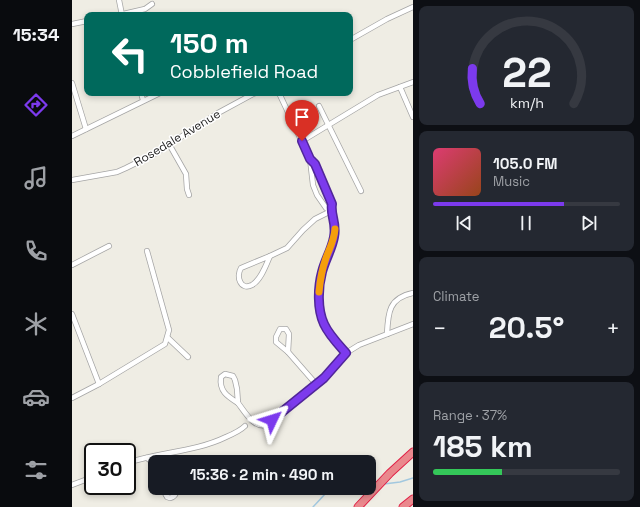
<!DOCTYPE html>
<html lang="en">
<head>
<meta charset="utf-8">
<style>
	:root { --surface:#171b24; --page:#242831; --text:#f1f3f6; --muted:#9ea1a6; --line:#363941; --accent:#7c3aed }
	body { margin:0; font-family:"Space Grotesk",sans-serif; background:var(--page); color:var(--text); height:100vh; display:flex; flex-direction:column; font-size:15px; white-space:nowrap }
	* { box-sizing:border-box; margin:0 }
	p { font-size:13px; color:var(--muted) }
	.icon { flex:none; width:22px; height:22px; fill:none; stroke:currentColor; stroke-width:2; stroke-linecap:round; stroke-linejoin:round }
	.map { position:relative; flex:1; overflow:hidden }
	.sheet { display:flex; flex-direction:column; gap:6px; padding:6px; background:#0d0f14; width:227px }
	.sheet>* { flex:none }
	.top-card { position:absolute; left:12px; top:12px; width:269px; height:84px; border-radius:8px; box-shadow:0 2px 6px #0003; background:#00695c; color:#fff; overflow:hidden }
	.speed { position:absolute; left:12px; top:443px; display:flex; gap:8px; font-size:20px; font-weight:700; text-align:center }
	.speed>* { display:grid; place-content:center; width:52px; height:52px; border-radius:50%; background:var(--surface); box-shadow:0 2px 6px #0003; line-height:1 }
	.speed .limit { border:2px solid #111; border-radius:6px; background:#fff; color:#111 }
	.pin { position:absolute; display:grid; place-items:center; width:34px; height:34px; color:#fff; margin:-41px -17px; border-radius:50% 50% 50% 0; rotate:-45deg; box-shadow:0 0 4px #0007 }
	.pin .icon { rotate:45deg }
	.me { position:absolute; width:44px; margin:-22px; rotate:49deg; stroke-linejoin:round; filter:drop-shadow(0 0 3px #0008) }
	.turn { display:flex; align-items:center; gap:14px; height:84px; padding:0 20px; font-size:18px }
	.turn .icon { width:52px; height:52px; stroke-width:2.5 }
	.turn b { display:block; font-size:28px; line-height:34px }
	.big { font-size:30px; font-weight:600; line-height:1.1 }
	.sheet .tile { flex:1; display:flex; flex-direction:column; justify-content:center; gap:6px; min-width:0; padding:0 14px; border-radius:8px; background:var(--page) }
	.sheet .dial { align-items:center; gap:0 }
	.dial svg { height:104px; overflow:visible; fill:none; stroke:var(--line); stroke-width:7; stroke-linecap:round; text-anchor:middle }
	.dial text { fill:var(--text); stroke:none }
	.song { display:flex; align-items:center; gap:12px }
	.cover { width:48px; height:48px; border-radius:6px; background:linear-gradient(135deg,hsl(340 70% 55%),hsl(20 70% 35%)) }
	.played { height:4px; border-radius:2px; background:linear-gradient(90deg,var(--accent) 70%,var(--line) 70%) }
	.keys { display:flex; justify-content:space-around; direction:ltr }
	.heat { display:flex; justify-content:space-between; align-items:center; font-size:22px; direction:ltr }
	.charge { height:6px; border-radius:3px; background:linear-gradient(90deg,#34c759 37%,var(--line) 0) }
	.trip { position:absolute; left:76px; top:455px; width:228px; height:40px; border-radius:8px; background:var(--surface); box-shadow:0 2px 6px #0003; font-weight:600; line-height:40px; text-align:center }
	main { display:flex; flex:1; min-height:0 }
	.dock { display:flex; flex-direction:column; width:72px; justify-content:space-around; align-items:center; background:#090b0e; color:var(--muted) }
	.dock .icon { width:28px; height:28px }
	.dock .current { color:var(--accent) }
	.dock b { font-size:18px; color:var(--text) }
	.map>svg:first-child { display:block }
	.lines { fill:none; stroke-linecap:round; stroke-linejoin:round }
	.stream { stroke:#a2c8df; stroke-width:1.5 }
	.minor-casing { stroke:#a5a5a5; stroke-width:6 }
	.highway-casing { stroke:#e01e44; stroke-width:9 }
	.minor { stroke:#fff; stroke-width:4.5 }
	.highway { stroke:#ea888d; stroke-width:7 }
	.route-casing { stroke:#51269a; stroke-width:10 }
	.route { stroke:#7c3aed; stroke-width:7 }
	.slow { stroke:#f59e0b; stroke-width:7 }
	.labels { text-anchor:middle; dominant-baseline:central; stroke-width:3; stroke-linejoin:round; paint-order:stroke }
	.street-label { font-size:12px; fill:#1e1e1e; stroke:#fff }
</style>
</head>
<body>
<main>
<nav class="dock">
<b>15:34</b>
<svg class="icon current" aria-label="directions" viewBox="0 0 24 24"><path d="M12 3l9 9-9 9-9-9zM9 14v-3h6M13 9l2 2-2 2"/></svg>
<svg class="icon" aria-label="music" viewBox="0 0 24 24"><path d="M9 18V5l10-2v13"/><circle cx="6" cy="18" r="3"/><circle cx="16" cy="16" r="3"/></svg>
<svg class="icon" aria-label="phone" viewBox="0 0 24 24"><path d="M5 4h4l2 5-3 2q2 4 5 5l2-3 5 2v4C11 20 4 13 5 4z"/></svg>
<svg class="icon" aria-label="climate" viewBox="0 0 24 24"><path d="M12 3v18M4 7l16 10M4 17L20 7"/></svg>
<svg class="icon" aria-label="car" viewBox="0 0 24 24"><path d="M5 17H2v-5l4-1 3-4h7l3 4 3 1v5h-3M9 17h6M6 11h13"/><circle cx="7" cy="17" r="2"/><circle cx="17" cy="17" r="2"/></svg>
<svg class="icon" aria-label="filters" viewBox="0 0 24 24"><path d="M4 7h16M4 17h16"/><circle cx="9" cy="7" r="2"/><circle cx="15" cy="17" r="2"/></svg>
</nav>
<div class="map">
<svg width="341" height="507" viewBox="0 0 341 507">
	<rect width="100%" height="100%" fill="#efede4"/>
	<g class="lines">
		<g class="stream">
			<polyline points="312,484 328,482 341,478"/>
			<polyline points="297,486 302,485"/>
			<polyline points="241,507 254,493 276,488"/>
		</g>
		<g class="minor-casing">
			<g id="minor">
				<polyline points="47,0 50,15"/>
				<polyline points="47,15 73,9 80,4"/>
				<polyline points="0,24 15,21"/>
				<polyline points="278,40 315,19 341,7"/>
				<polyline points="0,83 14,129"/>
				<polyline points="328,87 341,117"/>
				<polyline points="69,93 71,100"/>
				<polyline points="207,93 238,159 241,185 245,195 254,208 259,211"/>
				<polyline points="247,106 289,191"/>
				<polyline points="0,136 88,93"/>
				<polyline points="230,141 306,95 341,82"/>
				<polyline points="97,144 114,174 115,189 117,195"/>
				<path d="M 238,159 L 243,164 L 260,204 C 259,211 261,214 263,222 C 264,226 263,232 262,237 C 261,248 254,258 251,269 C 245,285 244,309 252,324 C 257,335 266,344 274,353"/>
				<polyline points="0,180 45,172 54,168 84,153 146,113 183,93"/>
				<path d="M 198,256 C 194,265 189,280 180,285 C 168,291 164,276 169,268 Z"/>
				<polyline points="198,256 215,248 231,230 243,219 259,211"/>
				<polyline points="0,265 37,246"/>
				<polyline points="0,314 27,384"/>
				<polygon points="208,329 214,329 217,334 216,352 204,342 204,337"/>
				<path d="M 315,334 C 316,312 317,298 341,293"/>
				<polyline points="96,338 116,357"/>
				<polyline points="216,352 244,384"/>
				<path d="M 153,374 L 161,376 L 163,380 L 165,389 L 166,403 C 155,396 147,391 149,377 Z"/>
				<polyline points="0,398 27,384 93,344 97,330 75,251"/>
				<path d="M 166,403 C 173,412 182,429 195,425 L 252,378 L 274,353 L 287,345 L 341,324"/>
				<polyline points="75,458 79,461 83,473"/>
				<path d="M 55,463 C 88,452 123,452 154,437 C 161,434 168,431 173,426"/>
				<polyline points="0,485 21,477"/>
				<path d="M 90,488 L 101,488 L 104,491 C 104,495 102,497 98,498 L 95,497 Z"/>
			</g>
		</g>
		<g class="highway-casing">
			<g id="highway">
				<polyline points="286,507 318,473 341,452"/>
				<polyline points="331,507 341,499"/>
			</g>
		</g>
		<use href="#minor" class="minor"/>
		<use href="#highway" class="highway"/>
	</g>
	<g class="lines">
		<g class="route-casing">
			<path id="route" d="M 200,420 L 252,378 L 274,353 C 266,344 257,335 252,324 C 245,309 246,287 250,272 C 253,260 260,249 262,237 C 265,223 258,215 260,204 L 243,164 L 238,159 L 230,141"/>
		</g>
		<use href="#route" class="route"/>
		<path class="slow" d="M 247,292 C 248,281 250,269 254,258 C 258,247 262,241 263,229"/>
	</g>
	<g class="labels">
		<g class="street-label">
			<text transform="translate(105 138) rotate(-31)">Rosedale Avenue</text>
		</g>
	</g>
</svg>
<div class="speed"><div class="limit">30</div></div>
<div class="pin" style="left:230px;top:141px;background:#d93025"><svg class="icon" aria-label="arrive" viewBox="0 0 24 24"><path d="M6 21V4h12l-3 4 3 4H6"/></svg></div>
<svg class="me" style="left:200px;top:420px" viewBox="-20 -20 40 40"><path d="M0-17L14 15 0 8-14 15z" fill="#7c3aed" stroke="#fff" stroke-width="4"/></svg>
<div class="trip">15:36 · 2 min · 490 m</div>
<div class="top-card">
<div class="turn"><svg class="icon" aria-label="left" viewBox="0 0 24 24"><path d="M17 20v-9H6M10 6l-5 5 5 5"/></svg><div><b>150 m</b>Cobblefield Road</div></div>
</div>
</div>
<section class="sheet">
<div class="tile dial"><svg viewBox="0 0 100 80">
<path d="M14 69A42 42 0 1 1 86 69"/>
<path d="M14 69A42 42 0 0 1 8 42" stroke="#7c3aed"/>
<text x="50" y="56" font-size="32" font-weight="700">22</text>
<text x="50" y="72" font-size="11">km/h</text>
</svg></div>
<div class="tile">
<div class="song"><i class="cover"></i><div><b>105.0 FM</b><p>Music</p></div></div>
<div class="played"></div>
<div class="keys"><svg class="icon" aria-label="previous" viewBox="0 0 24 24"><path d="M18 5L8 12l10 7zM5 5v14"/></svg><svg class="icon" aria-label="pause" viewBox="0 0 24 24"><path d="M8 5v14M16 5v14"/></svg><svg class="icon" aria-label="next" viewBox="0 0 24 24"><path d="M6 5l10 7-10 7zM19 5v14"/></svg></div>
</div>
<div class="tile"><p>Climate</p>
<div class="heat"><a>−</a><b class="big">20.5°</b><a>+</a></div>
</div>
<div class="tile"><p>Range · 37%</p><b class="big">185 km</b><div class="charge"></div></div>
</section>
</main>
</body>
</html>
